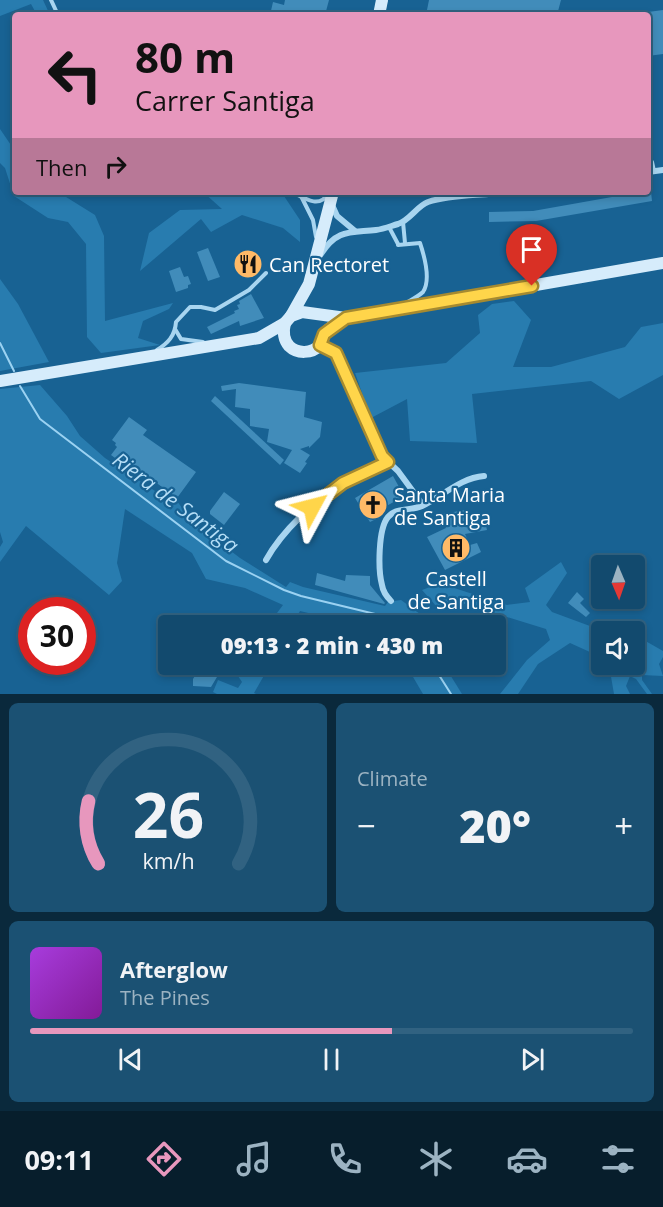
<!DOCTYPE html>
<html lang="en">
<head>
<meta charset="utf-8">
<style>
	:root { --surface:#124a6e; --page:#1b5173; --text:#f1f3f6; --muted:#9cb3c2; --line:#316281; --accent:#e797bd }
	body { margin:0; font-family:"Open Sans",sans-serif; background:var(--page); color:var(--text); height:100vh; display:flex; flex-direction:column; font-size:22px; white-space:nowrap }
	* { box-sizing:border-box; margin:0 }
	p { font-size:20px; color:var(--muted) }
	.icon { flex:none; width:33px; height:33px; fill:none; stroke:currentColor; stroke-width:2; stroke-linecap:round; stroke-linejoin:round }
	.map { position:relative; height:694px; overflow:hidden }
	.drawer { display:flex; flex-direction:column; gap:9px; padding:9px; background:#0a293c; flex:1 }
	.drawer>* { flex:none }
	.guide { position:absolute; left:12px; top:12px; width:639px; height:183px; border-radius:6px; box-shadow:0 3px 9px #0003,0 0 0 2px var(--line); background:#e797bd; color:#111; overflow:hidden }
	.needle { width:39px; rotate:178deg }
	.buttons { position:absolute; left:591px; top:555px; display:grid; gap:12px }
	.buttons a { display:grid; place-items:center; width:54px; height:54px; border-radius:6px; background:var(--surface); box-shadow:0 3px 9px #0003,0 0 0 2px var(--line); font-size:30px }
	.speed { position:absolute; left:18px; top:597px; display:flex; gap:12px; font-size:30px; font-weight:700; text-align:center }
	.speed>* { display:grid; place-content:center; width:78px; height:78px; border-radius:50%; background:var(--surface); box-shadow:0 3px 9px #0003,0 0 0 2px var(--line); line-height:1 }
	.speed .limit { border:9px solid #d22; background:#fff; color:#111 }
	.pin { position:absolute; display:grid; place-items:center; width:51px; height:51px; color:#fff; margin:-62px -26px; border-radius:50% 50% 50% 0; rotate:-45deg; box-shadow:0 0 6px #0007 }
	.pin .icon { rotate:45deg }
	.me { position:absolute; width:66px; margin:-33px; rotate:52deg; stroke-linejoin:round; filter:drop-shadow(0 0 4px #0008) }
	.turn { display:flex; align-items:center; gap:21px; height:126px; padding:0 24px; font-size:27px }
	.turn .icon { width:78px; height:78px; stroke-width:2.5 }
	.turn b { display:block; font-size:42px; line-height:51px }
	.then { display:flex; align-items:center; height:57px; padding:0 24px; background:#0003; gap:12px; font-size:22px }
	.big { font-size:45px; font-weight:800; line-height:1.1 }
	.drawer .widget { flex:1; display:flex; flex-direction:column; justify-content:center; gap:9px; min-width:0; padding:0 21px; border-radius:9px; background:var(--page) }
	.drawer .dial { align-items:center; gap:0 }
	.dial svg { height:156px; overflow:visible; fill:none; stroke:var(--line); stroke-width:7; stroke-linecap:round; text-anchor:middle }
	.dial text { fill:var(--text); stroke:none }
	.song { display:flex; align-items:center; gap:18px }
	.cover { width:72px; height:72px; border-radius:9px; background:linear-gradient(135deg,hsl(280 70% 55%),hsl(290 70% 35%)) }
	.played { height:6px; border-radius:3px; background:linear-gradient(90deg,var(--accent) 60%,var(--line) 60%) }
	.keys { display:flex; justify-content:space-around; direction:ltr }
	.heat { display:flex; justify-content:space-between; align-items:center; font-size:33px; direction:ltr }
	.drawer .tiles { flex:1; display:grid; gap:9px; grid-template-columns:1fr 1fr }
	.widget:last-child { grid-column:span 2 }
	.trip { position:absolute; left:158px; top:615px; width:348px; height:60px; border-radius:6px; background:var(--surface); box-shadow:0 3px 9px #0003,0 0 0 2px var(--line); font-weight:800; line-height:60px; text-align:center }
	.menu { display:flex; height:96px; justify-content:space-around; align-items:center; background:#071e2c; color:var(--muted) }
	.menu .icon { width:42px; height:42px }
	.menu .current { color:var(--accent) }
	.menu b { font-size:27px; color:var(--text) }
	.map>svg:first-child { display:block }
	.green { fill:#287caf }
	.lines { fill:none; stroke-linecap:round; stroke-linejoin:round }
	.stream { stroke:#9bd2f2; stroke-width:2 }
	.building { fill:#418cba }
	.lane { stroke:#a8d5f0; stroke-width:4 }
	.street { stroke:#a8d5f0; stroke-width:6 }
	.secondary { stroke:#d6ecfb; stroke-width:12 }
	.route-casing { stroke:#a68a30; stroke-width:15 }
	.route { stroke:#ffd54a; stroke-width:10 }
	.labels { text-anchor:middle; dominant-baseline:central; stroke-width:4.5; stroke-linejoin:round; paint-order:stroke }
	.poi-label { font-size:20px; fill:#fff; stroke:#186293; text-anchor:start }
	.water-label { font-size:21px; font-style:italic; fill:#b5def7; stroke:#186293 }
</style>
</head>
<body>
<div class="map">
<svg width="663" height="694" viewBox="0 0 663 694">
	<rect width="100%" height="100%" fill="#186293"/>
	<g class="green">
		<polygon points="0,0 43,0 50,15 37,15 31,4 0,16"/>
		<polygon points="0,129 15,151 15,192 58,192 95,215 104,236 105,321 173,303 169,309 143,321 138,338 160,345 101,353 87,337 86,244 68,222 48,218 14,196 5,168 0,163"/>
		<polygon points="203,192 274,192 284,196 300,220 300,242 283,228 242,215 211,232 201,219 140,271 149,233 180,210 222,209"/>
		<polygon points="0,279 18,304 49,362 0,371"/>
		<polygon points="514,301 531,320 513,367 551,367 625,347 641,327 663,323 663,375 619,399 591,381 472,394 477,443 410,441 407,399 371,418 355,373 446,363 480,333 478,315 492,304"/>
		<polygon points="40,385 67,416 80,436 105,458 155,491 160,490 176,500 193,522 240,558 286,587 290,582 303,587 385,606 388,602 401,600 435,625 358,625 300,611 292,625 268,625 283,605 245,588 206,579 192,553 125,509 117,563 122,581 109,595 26,526 0,562 0,547 3,542 0,532 0,389"/>
		<polygon points="561,562 567,573 546,605 552,612 598,629 604,619 627,631 602,632 601,657 570,643 538,664 518,694 500,694 527,660 550,640 546,629 455,601 437,607 422,590 449,580 451,587 507,605 530,602 525,588"/>
		<polygon points="635,635 663,651 663,657 659,664 663,676 642,675 642,680 652,694 647,694 636,679 630,676 626,686 630,694 614,694 609,665 634,664"/>
		<polygon points="238,665 270,665 254,693 256,694 217,694 213,692 218,680 238,688 242,682 234,670"/>
		<polygon points="406,665 444,665 462,694 423,694"/>
	</g>
	<g class="lines">
		<g class="stream">
			<polyline points="0,343 14,371"/>
			<polyline points="20,386 40,419 226,561 284,590 301,596 404,621 407,626"/>
			<polyline points="432,664 451,694"/>
		</g>
	</g>
	<g class="building">
		<polygon points="285,0 329,0 325,15 270,15 273,2 284,5"/>
		<polygon points="429,0 561,0 557,15 426,15"/>
		<polygon points="663,10 663,54 648,56 648,12"/>
		<polygon points="640,192 651,192 652,201 536,221 489,222 489,212 533,211"/>
		<polygon points="208,248 220,277 208,281 197,252"/>
		<polygon points="248,251 256,267 257,271 249,277 238,256"/>
		<polygon points="180,267 184,277 188,276 191,284 188,285 188,288 176,292 169,271"/>
		<polygon points="251,294 264,318 240,326 239,321 211,334 207,327 235,313 234,311 239,309 237,305 240,304 239,301"/>
		<polygon points="239,383 306,392 304,417 322,422 320,437 309,448 309,446 300,449 310,455 305,462 307,463 300,473 284,463 292,450 267,442 269,429 250,426 250,409 235,407 236,389 222,391 221,386"/>
		<polygon points="215,396 284,460 280,465 211,401"/>
		<polygon points="129,417 147,430 143,435 196,472 177,498 143,473 141,477 111,455 117,447 115,445 116,443 112,440"/>
		<polygon points="393,476 404,496 376,512 378,518 370,522 355,498"/>
		<polygon points="224,492 240,504 224,525 210,514 210,511"/>
		<polygon points="466,510 468,521 484,518 487,530 465,534 470,545 477,543 481,552 445,570 427,537 446,528 441,514"/>
		<polygon points="317,573 345,581 346,575 370,576 370,585 385,603 384,604 315,585"/>
		<polygon points="577,592 584,599 580,603 590,613 586,617 568,603"/>
		<polygon points="202,664 214,664 210,671 217,677 211,687 193,686 193,679"/>
	</g>
	<g class="lines">
		<g class="lane">
			<polyline points="51,0 58,15"/>
			<polyline points="648,157 652,162 654,171"/>
			<path d="M 292,192 C 304,198 319,209 328,194"/>
			<polyline points="301,196 313,220 316,237"/>
			<polyline points="403,222 405,243"/>
			<polyline points="389,227 398,244"/>
			<path d="M 398,245 L 420,243 C 424,255 431,280 423,292 C 419,296 411,300 406,303"/>
			<polyline points="175,329 181,339 203,342"/>
			<path d="M 157,350 C 168,343 175,336 176,322 L 190,307 L 201,307 L 215,310 L 249,290 L 266,273"/>
		</g>
		<g class="street">
			<polyline points="648,172 663,170"/>
			<polyline points="332,205 337,216 355,231"/>
			<path d="M 321,254 C 337,229 350,233 376,230 C 384,229 391,226 398,224 C 410,220 417,206 428,202 C 453,194 480,196 506,192"/>
			<polyline points="320,345 336,353 382,456 398,471 423,505"/>
			<path d="M 266,560 C 282,531 316,499 345,482 C 359,474 374,468 388,462"/>
			<path d="M 391,601 C 386,596 383,592 382,585 C 378,570 378,529 388,517 C 396,507 411,511 422,506 C 443,496 460,478 484,476"/>
		</g>
		<g class="secondary">
			<polyline points="379,15 382,0"/>
			<polyline points="291,316 309,284 333,192"/>
			<path d="M 285,323 C 283,331 283,339 289,346 C 297,354 312,354 320,345 C 323,341 323,336 326,332 C 331,326 339,322 346,318"/>
			<polyline points="0,381 259,338 285,323 291,316 302,312 346,318 663,263"/>
		</g>
	</g>
	<g class="lines">
		<g class="route-casing">
			<polyline id="route" points="312,507 343,483 388,462 382,456 336,353 320,345 324,334 346,318 532,286"/>
		</g>
		<use href="#route" class="route"/>
	</g>
	<defs>
		<g id="restaurant-disc" transform="scale(1.5)"><circle r="9.5" fill="#ffba67" stroke="#186293"/><path d="M-5-6h1v4h1v-4h1v4h1v-4h1v5L-1.5 .5V6h-2V.5L-5-1ZM5-6V6H3V1.5H1.5Q1.5-4 5-6Z" fill="#111"/></g>
		<g id="church-disc" transform="scale(1.5)"><circle r="9.5" fill="#ffba67" stroke="#186293"/><path d="M-1.2-6h2.4v3.5h3.3v2.4h-3.3V6h-2.4V-.1h-3.3v-2.4h3.3Z" fill="#111"/></g>
		<g id="building-disc" transform="scale(1.5)"><circle r="9.5" fill="#ffba67" stroke="#186293"/><path d="M-4-6H4V6H1V3H-1V6H-4ZM-2.5-4.3h1.7v1.8h-1.7ZM.8-4.3h1.7v1.8H.8ZM-2.5-1h1.7V.8h-1.7ZM.8-1h1.7V.8H.8Z" fill="#111"/></g>
	</defs>
	<g fill-rule="evenodd">
		<use href="#restaurant-disc" x="248" y="264"/>
		<use href="#church-disc" x="373" y="505"/>
		<use href="#building-disc" x="456" y="548"/>
	</g>
	<g class="labels">
		<g class="poi-label">
			<text x="269" y="264">Can Rectoret</text>
			<text x="394" y="494">Santa Maria<tspan x="394" dy="23">de Santiga</tspan></text>
			<text x="456" y="578" text-anchor="middle">Castell<tspan x="456" dy="23">de Santiga</tspan></text>
		</g>
		<g class="water-label">
			<text transform="translate(176 502) rotate(37)">Riera de Santiga</text>
		</g>
	</g>
</svg>
<div class="buttons">
<a><svg class="needle" viewBox="-14 -14 28 28"><path d="M0-13l5 13h-10z" fill="#e53935"/><path d="M0 13l5-13h-10z" fill="#9cb3c2"/></svg></a>
<a><svg class="icon" aria-label="sound" viewBox="0 0 24 24"><path d="M4 9h4l5-4v14l-5-4H4zM17 9q2 3 0 6"/></svg></a>
</div>
<div class="speed"><div class="limit">30</div></div>
<div class="pin" style="left:532px;top:286px;background:#d93025"><svg class="icon" aria-label="arrive" viewBox="0 0 24 24"><path d="M6 21V4h12l-3 4 3 4H6"/></svg></div>
<svg class="me" style="left:312px;top:507px" viewBox="-20 -20 40 40"><path d="M0-17L14 15 0 8-14 15z" fill="#ffd54a" stroke="#fff" stroke-width="4"/></svg>
<div class="trip">09:13 · 2 min · 430 m</div>
<div class="guide">
<div class="turn"><svg class="icon" aria-label="left" viewBox="0 0 24 24"><path d="M17 20v-9H6M10 6l-5 5 5 5"/></svg><div><b>80 m</b>Carrer Santiga</div></div>
<div class="then">Then<svg class="icon" aria-label="right" viewBox="0 0 24 24"><path d="M7 20v-9h11M14 6l5 5-5 5"/></svg></div>
</div>
</div>
<section class="drawer">
<div class="tiles">
<div class="widget dial"><svg viewBox="0 0 100 80">
<path d="M14 69A42 42 0 1 1 86 69"/>
<path d="M14 69A42 42 0 0 1 9 37" stroke="#e797bd"/>
<text x="50" y="56" font-size="32" font-weight="700">26</text>
<text x="50" y="72" font-size="11">km/h</text>
</svg></div>
<div class="widget"><p>Climate</p>
<div class="heat"><a>−</a><b class="big">20°</b><a>+</a></div>
</div>
<div class="widget">
<div class="song"><i class="cover"></i><div><b>Afterglow</b><p>The Pines</p></div></div>
<div class="played"></div>
<div class="keys"><svg class="icon" aria-label="previous" viewBox="0 0 24 24"><path d="M18 5L8 12l10 7zM5 5v14"/></svg><svg class="icon" aria-label="pause" viewBox="0 0 24 24"><path d="M8 5v14M16 5v14"/></svg><svg class="icon" aria-label="next" viewBox="0 0 24 24"><path d="M6 5l10 7-10 7zM19 5v14"/></svg></div>
</div>
</div>
</section>
<nav class="menu">
<b>09:11</b>
<svg class="icon current" aria-label="directions" viewBox="0 0 24 24"><path d="M12 3l9 9-9 9-9-9zM9 14v-3h6M13 9l2 2-2 2"/></svg>
<svg class="icon" aria-label="music" viewBox="0 0 24 24"><path d="M9 18V5l10-2v13"/><circle cx="6" cy="18" r="3"/><circle cx="16" cy="16" r="3"/></svg>
<svg class="icon" aria-label="phone" viewBox="0 0 24 24"><path d="M5 4h4l2 5-3 2q2 4 5 5l2-3 5 2v4C11 20 4 13 5 4z"/></svg>
<svg class="icon" aria-label="climate" viewBox="0 0 24 24"><path d="M12 3v18M4 7l16 10M4 17L20 7"/></svg>
<svg class="icon" aria-label="car" viewBox="0 0 24 24"><path d="M5 17H2v-5l4-1 3-4h7l3 4 3 1v5h-3M9 17h6M6 11h13"/><circle cx="7" cy="17" r="2"/><circle cx="17" cy="17" r="2"/></svg>
<svg class="icon" aria-label="filters" viewBox="0 0 24 24"><path d="M4 7h16M4 17h16"/><circle cx="9" cy="7" r="2"/><circle cx="15" cy="17" r="2"/></svg>
</nav>
</body>
</html>
